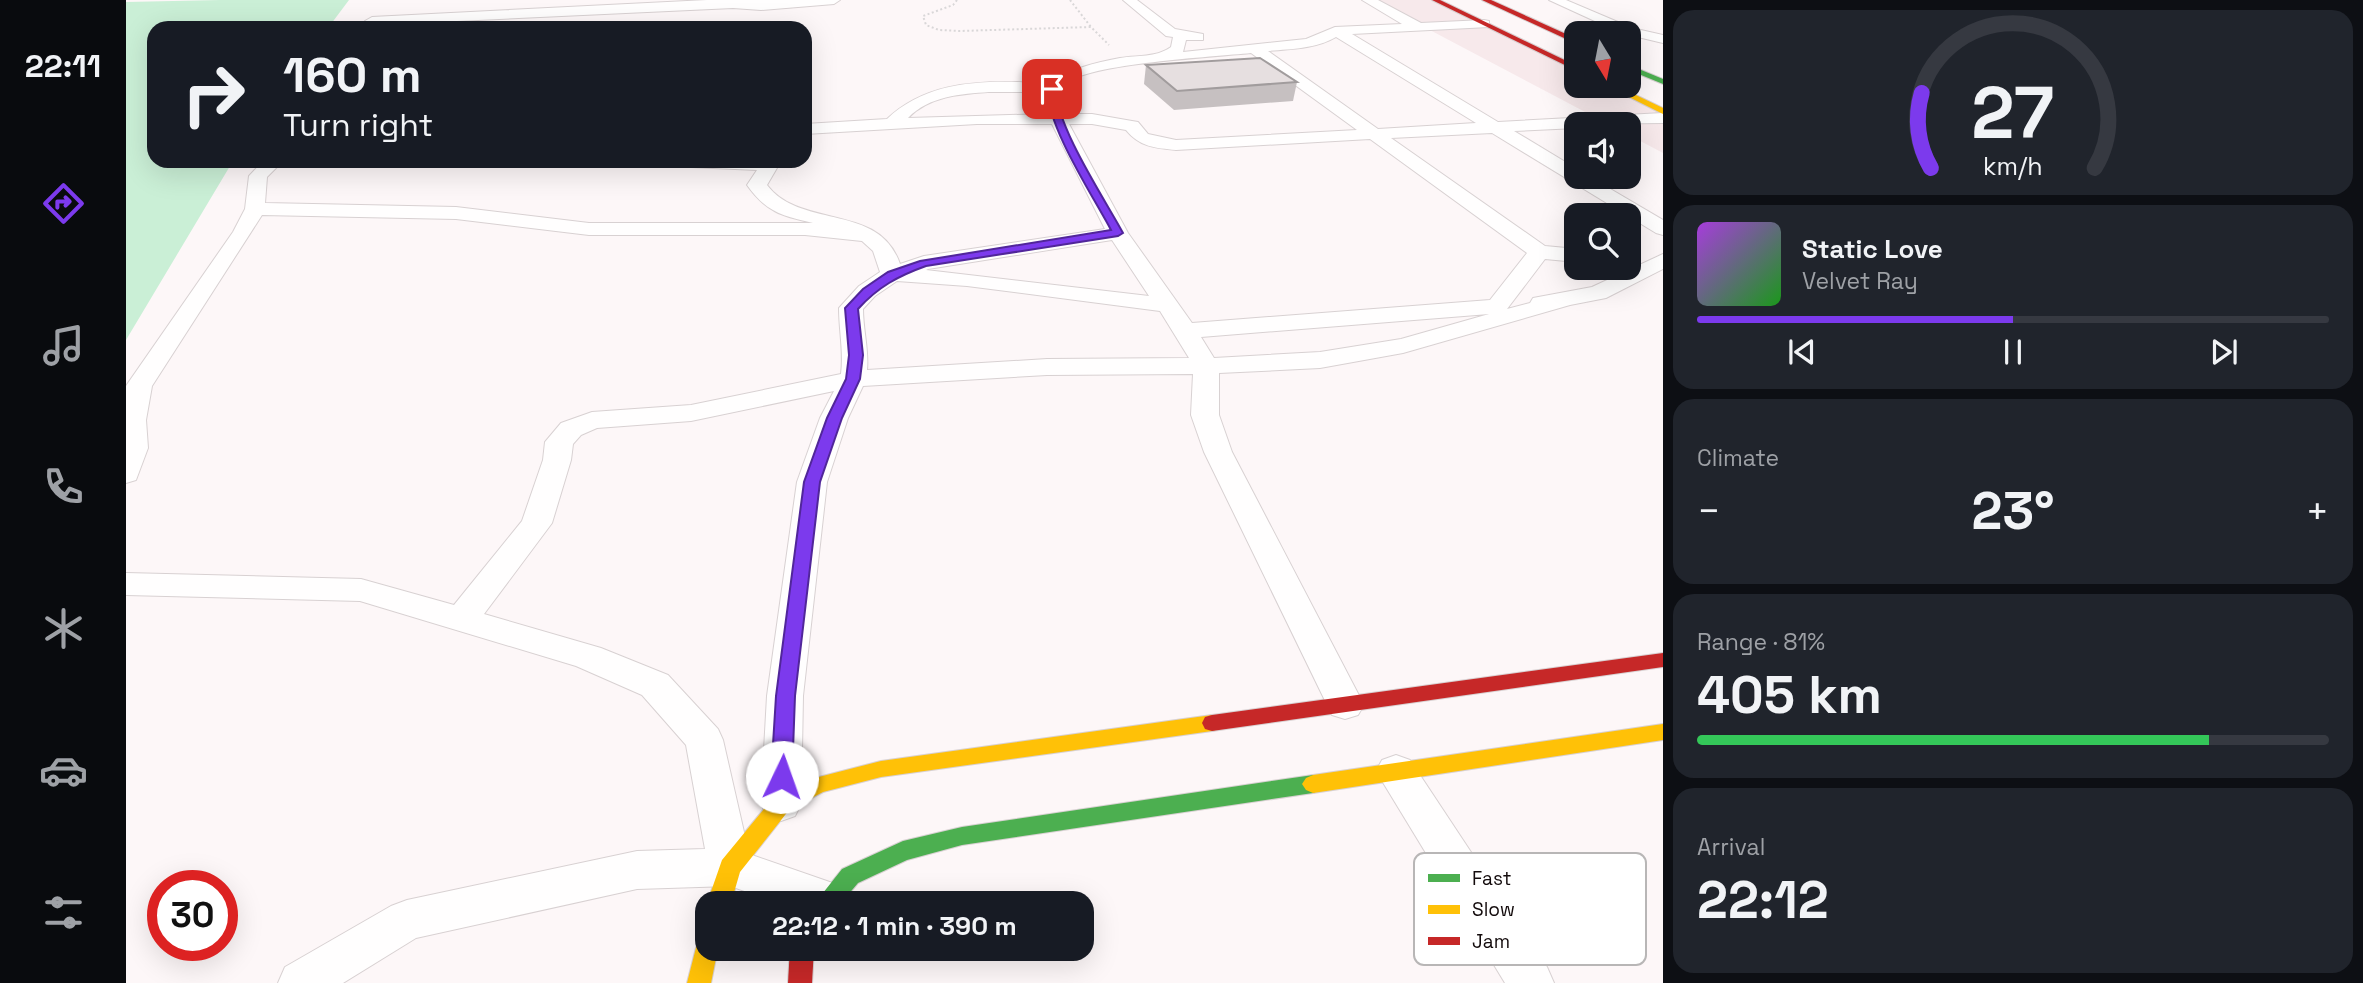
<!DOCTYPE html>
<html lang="en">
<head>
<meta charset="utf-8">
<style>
	:root { --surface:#171b24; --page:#20242c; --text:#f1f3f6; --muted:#9ea1a6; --line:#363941; --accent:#7c3aed }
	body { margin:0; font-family:"Space Grotesk",sans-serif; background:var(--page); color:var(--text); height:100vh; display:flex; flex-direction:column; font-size:26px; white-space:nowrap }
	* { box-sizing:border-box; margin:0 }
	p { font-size:23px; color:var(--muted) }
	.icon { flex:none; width:38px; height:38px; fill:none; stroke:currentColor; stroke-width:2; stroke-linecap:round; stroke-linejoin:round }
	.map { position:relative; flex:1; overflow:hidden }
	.drawer { display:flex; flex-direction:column; gap:10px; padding:10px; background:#0d0f14; width:700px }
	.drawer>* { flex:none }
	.top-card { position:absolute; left:21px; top:21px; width:665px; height:147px; border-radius:21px; box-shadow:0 7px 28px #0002; background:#171b24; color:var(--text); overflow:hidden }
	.needle { width:46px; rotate:170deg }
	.buttons { position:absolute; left:1438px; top:21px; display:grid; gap:14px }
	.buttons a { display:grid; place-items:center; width:77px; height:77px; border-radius:14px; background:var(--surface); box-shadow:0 7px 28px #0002; font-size:35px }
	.speed { position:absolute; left:21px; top:870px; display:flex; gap:14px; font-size:35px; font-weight:700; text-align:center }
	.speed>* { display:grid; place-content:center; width:91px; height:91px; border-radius:50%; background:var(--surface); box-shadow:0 7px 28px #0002; line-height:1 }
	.speed .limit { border:10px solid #d22; background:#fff; color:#111 }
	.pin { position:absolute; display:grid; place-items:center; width:60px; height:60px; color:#fff; margin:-30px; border-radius:14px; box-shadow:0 4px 10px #0006 }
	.me { position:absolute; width:77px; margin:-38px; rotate:3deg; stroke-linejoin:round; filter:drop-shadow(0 0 5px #0008) }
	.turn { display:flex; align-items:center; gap:24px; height:147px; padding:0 21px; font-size:32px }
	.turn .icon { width:91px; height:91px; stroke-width:2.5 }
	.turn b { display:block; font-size:49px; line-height:60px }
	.big { font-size:52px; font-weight:700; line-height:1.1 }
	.drawer .tile { flex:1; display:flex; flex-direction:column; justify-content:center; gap:10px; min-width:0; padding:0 24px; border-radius:21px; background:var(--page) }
	.drawer .dial { align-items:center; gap:0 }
	.dial svg { height:182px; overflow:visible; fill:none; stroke:var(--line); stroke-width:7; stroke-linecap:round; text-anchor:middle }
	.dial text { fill:var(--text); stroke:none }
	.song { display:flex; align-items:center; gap:21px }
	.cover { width:84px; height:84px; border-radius:10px; background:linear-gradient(135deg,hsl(280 70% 55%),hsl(120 70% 35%)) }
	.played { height:7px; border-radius:4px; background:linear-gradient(90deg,var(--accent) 50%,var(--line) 50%) }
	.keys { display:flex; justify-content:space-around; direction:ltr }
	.heat { display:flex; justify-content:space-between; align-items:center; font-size:38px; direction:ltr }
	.charge { height:10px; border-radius:5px; background:linear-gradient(90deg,#34c759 81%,var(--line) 0) }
	.trip { position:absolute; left:569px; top:891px; width:399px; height:70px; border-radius:21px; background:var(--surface); box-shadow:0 7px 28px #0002; font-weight:700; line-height:70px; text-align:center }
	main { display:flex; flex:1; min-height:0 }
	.tab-bar { display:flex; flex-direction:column; width:126px; justify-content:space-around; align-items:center; background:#090b0e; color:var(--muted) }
	.tab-bar .icon { width:49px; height:49px }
	.tab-bar .current { color:var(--accent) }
	.tab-bar b { font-size:32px; color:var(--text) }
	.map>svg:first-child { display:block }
	.built { fill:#f7e9eb }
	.green { fill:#caefd6 }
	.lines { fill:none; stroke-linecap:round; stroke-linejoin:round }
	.street-casing { stroke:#d8d1d2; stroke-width:2 }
	.fast-casing { stroke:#d8d1d2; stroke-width:2 }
	.slow-casing { stroke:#d8d1d2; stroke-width:2 }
	.jam-casing { stroke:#d8d1d2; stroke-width:2 }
	.path { stroke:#d9d7d8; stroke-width:2; stroke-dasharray:2 2.5; stroke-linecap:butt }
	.street { fill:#fffefe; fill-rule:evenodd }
	.fast { fill:#4caf50; fill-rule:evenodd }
	.slow { fill:#ffc107; fill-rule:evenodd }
	.jam { fill:#c62828; fill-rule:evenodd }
	.wall { fill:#c6c0c1 }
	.building { fill:#e6dfe0; stroke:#a19c9d; stroke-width:2 }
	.route { fill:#7c3aed; stroke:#51269a; stroke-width:2 }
	.key { fill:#fff; stroke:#b8b6b6; stroke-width:2 }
	.key-label { font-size:19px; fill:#130b0c }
</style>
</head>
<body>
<main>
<nav class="tab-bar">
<b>22:11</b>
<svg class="icon current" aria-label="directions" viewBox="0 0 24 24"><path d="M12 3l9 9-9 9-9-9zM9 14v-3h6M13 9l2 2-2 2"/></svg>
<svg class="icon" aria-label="music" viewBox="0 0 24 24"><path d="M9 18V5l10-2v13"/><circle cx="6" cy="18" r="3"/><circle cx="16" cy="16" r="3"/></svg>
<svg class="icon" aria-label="phone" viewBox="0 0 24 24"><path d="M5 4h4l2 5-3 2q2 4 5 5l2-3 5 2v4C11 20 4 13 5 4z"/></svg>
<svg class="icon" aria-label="climate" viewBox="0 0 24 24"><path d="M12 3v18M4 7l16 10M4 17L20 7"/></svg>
<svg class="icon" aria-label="car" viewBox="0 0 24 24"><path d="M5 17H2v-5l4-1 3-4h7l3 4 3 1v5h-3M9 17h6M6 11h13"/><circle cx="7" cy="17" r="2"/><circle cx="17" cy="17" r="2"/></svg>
<svg class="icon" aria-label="filters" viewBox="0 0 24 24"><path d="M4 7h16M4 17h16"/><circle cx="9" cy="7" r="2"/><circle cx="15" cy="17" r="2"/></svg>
</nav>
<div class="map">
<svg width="1537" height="983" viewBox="0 0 1537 983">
	<rect width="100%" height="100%" fill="#fdf7f8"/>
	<polygon class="built" points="1247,0 1306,0 1451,71 1451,86 1480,86 1537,114 1537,153 1503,135 1503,124 1482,124"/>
	<polygon class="green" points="94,0 223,0 202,28 28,28 28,161 107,161 0,340 0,2"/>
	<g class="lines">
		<g class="street-casing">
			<g id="street">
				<polygon points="581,0 714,0 708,4 635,10 607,8 246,25 239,21 246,17"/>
				<path d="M 997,0 L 1011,0 L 1049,29 L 1077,34 L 1077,40 L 1060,40 L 1057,52 L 1180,39 L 1209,27 L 1276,24 L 1236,0 L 1252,0 L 1295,23 L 1358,20 L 1363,21 L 1363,27 L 1226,34 L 1372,122 L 1537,113 L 1537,123 L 1451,124 L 1451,128 L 1388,131 L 1451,169 L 1451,177 L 1464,177 L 1537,220 L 1537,235 L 1530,233 L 1366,133 L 1265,138 L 1419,246 L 1451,249 L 1451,262 L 1419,259 L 1381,309 L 1404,303 L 1407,298 L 1466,287 L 1537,254 L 1537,269 L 1480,298 L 1444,305 L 1277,353 L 1194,368 L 1093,373 L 1093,415 L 1106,452 L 1238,705 L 1232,715 L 1219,719 L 1206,715 L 1078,452 L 1065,415 L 1067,374 L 921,375 L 737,386 L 722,418 L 701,482 L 677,696 L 675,804 L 669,816 L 655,821 L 641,816 L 635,804 L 641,696 L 671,482 L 694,418 L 708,391 L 565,421 L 471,428 L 455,435 L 447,444 L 445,460 L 426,523 L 358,614 L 475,648 L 542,675 L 592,729 L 597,740 L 623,854 L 718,887 L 724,903 L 653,903 L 604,886 L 511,889 L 290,938 L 217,983 L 152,983 L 159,967 L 265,906 L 281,900 L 511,851 L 579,849 L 560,745 L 516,695 L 450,666 L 234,601 L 0,595 L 0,573 L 235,579 L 328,605 L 396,521 L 417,460 L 419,442 L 435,423 L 466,412 L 565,405 L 715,374 C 718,352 713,331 713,308 L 733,286 L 754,272 L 747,251 L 736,241 L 679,235 L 463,235 L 330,219 L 136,215 L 26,386 L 20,420 L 22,448 L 10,480 L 0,483 L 0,386 L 107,232 L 119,209 L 123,176 L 137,161 L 157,161 L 141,177 L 139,203 L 330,207 L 463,223 L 687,223 C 656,216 640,212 621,185 L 631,170 L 565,167 L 556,161 L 655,161 L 641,185 C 675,230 753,202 774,264 L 798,256 L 979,229 L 926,124 L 851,124 L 679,134 L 679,124 L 761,119 C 797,85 844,81 891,82 C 899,82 917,85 923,82 C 946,69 967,63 994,58 C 1012,55 1029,58 1045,47 L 1047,37 L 1040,36 ZM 1210,37 L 1350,123 L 1252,129 L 1142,51 C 1164,49 1190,49 1210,37 ZM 1125,53 L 1231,130 L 1050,140 L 1022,134 L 1012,122 L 1006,121 L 966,114 L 939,114 C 936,105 929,91 938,84 C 964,63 1087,57 1125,53 ZM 863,92 L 918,92 L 922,114 L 782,118 C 803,96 835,94 863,92 ZM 943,124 L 966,124 L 1000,130 C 1014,147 1029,148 1050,150 L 1244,139 L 1401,253 L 1364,300 L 1066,323 L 1002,233 ZM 986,240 L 1023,296 L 800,270 L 802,269 ZM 771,281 L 841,286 L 1034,311 L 1063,358 L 921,359 L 741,370 C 743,350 737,330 737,309 L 749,296 ZM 1363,314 L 1275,339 L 1194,352 L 1088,358 L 1075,337 Z"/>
				<polygon points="1423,0 1440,0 1506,28 1537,35 1537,43 1495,33"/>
				<polygon points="1270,755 1284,760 1421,967 1428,983 1379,983 1250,771 1256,760"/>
			</g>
		</g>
		<g class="fast-casing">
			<g id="fast">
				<polygon points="1503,65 1537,79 1537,84 1503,70"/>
				<polygon points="1187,775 1194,778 1198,784 1194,790 1187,793 836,845 781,860 732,883 715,903 689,903 716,869 777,841 836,827"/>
			</g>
		</g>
		<g class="slow-casing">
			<g id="slow">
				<polygon points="1481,86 1491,86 1537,108 1537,114"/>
				<polygon points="1086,715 1093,717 1096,723 1093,729 1086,731 755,777 697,792 663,810 614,872 605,903 581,903 596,860 647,798 685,779 755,761"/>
				<polygon points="1537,724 1537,740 1187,793 1180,790 1176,784 1180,778 1187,775"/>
				<polygon points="581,933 581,948 592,948 585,983 561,983 573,936"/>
			</g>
		</g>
		<g class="jam-casing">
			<g id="jam">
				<polygon points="1306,0 1314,0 1451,66 1451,71"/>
				<polygon points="1356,0 1365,0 1451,39 1451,44"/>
				<polygon points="1537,653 1537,667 1086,731 1079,729 1076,723 1079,717 1086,715"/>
				<polygon points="664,948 688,948 686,983 662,983"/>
			</g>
		</g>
		<g class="path">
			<polyline points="831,0 827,5 797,16 800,25 813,30 834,31 965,27 983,45"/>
			<polyline points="944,0 965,27"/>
		</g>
		<use href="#street" class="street"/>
		<use href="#fast" class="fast"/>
		<use href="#slow" class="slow"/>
		<use href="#jam" class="jam"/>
	</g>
	<polygon class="wall" points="1020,65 1171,82 1167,101 1048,110 1018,84"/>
	<polygon class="building" points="1134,58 1171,82 1051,91 1020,65"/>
	<path class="route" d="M 926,87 L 930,89 C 930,126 978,198 997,233 L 992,236 L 800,266 C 772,276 752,287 732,309 L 737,355 L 734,379 L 716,418 L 694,482 L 669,696 L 666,777 L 663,783 L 656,785 L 648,783 L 645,777 L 650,696 L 678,482 L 701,418 L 720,379 L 723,355 L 719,308 L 737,289 L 762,272 L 794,261 L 985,230 C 967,196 920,125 922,89 Z"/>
	<rect x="1288" y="853" width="232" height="112" rx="10" class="key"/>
	<rect x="1302" y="874" width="32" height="8" fill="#4caf50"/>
	<rect x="1302" y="905" width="32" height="9" fill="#ffc107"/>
	<rect x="1302" y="937" width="32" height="8" fill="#c62828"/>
	<g class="key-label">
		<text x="1346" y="885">Fast</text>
		<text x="1346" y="916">Slow</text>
		<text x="1346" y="948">Jam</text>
	</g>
</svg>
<div class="buttons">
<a><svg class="needle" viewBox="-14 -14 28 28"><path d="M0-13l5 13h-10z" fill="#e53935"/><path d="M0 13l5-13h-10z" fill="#9ea1a6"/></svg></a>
<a><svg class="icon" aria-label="sound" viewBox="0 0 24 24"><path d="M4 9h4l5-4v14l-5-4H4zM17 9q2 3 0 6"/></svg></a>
<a><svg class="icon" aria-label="search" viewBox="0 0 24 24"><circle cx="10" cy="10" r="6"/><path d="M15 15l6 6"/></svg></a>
</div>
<div class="speed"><div class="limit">30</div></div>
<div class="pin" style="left:926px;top:89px;background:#d93025"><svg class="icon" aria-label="arrive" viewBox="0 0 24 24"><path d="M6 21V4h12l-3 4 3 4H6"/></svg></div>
<svg class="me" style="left:656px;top:777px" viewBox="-20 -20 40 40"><circle r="19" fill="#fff"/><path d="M0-13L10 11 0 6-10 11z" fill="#7c3aed"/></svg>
<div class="trip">22:12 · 1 min · 390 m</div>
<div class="top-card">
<div class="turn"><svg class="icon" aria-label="right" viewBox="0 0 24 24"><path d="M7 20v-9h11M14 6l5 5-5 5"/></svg><div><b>160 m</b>Turn right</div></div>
</div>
</div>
<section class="drawer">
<div class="tile dial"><svg viewBox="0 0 100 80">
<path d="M14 69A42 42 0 1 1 86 69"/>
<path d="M14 69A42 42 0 0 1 10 36" stroke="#7c3aed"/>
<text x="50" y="56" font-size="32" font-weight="700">27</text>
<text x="50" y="72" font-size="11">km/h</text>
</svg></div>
<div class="tile">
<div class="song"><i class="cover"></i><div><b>Static Love</b><p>Velvet Ray</p></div></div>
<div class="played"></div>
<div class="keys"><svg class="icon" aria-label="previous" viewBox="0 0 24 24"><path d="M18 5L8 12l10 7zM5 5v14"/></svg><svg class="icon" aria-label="pause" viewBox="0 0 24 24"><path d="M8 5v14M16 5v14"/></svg><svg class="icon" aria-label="next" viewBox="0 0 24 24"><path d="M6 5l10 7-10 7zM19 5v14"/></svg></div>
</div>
<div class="tile"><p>Climate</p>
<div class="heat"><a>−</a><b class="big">23°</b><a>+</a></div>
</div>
<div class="tile"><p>Range · 81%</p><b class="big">405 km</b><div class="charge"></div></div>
<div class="tile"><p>Arrival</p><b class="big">22:12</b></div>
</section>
</main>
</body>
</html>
